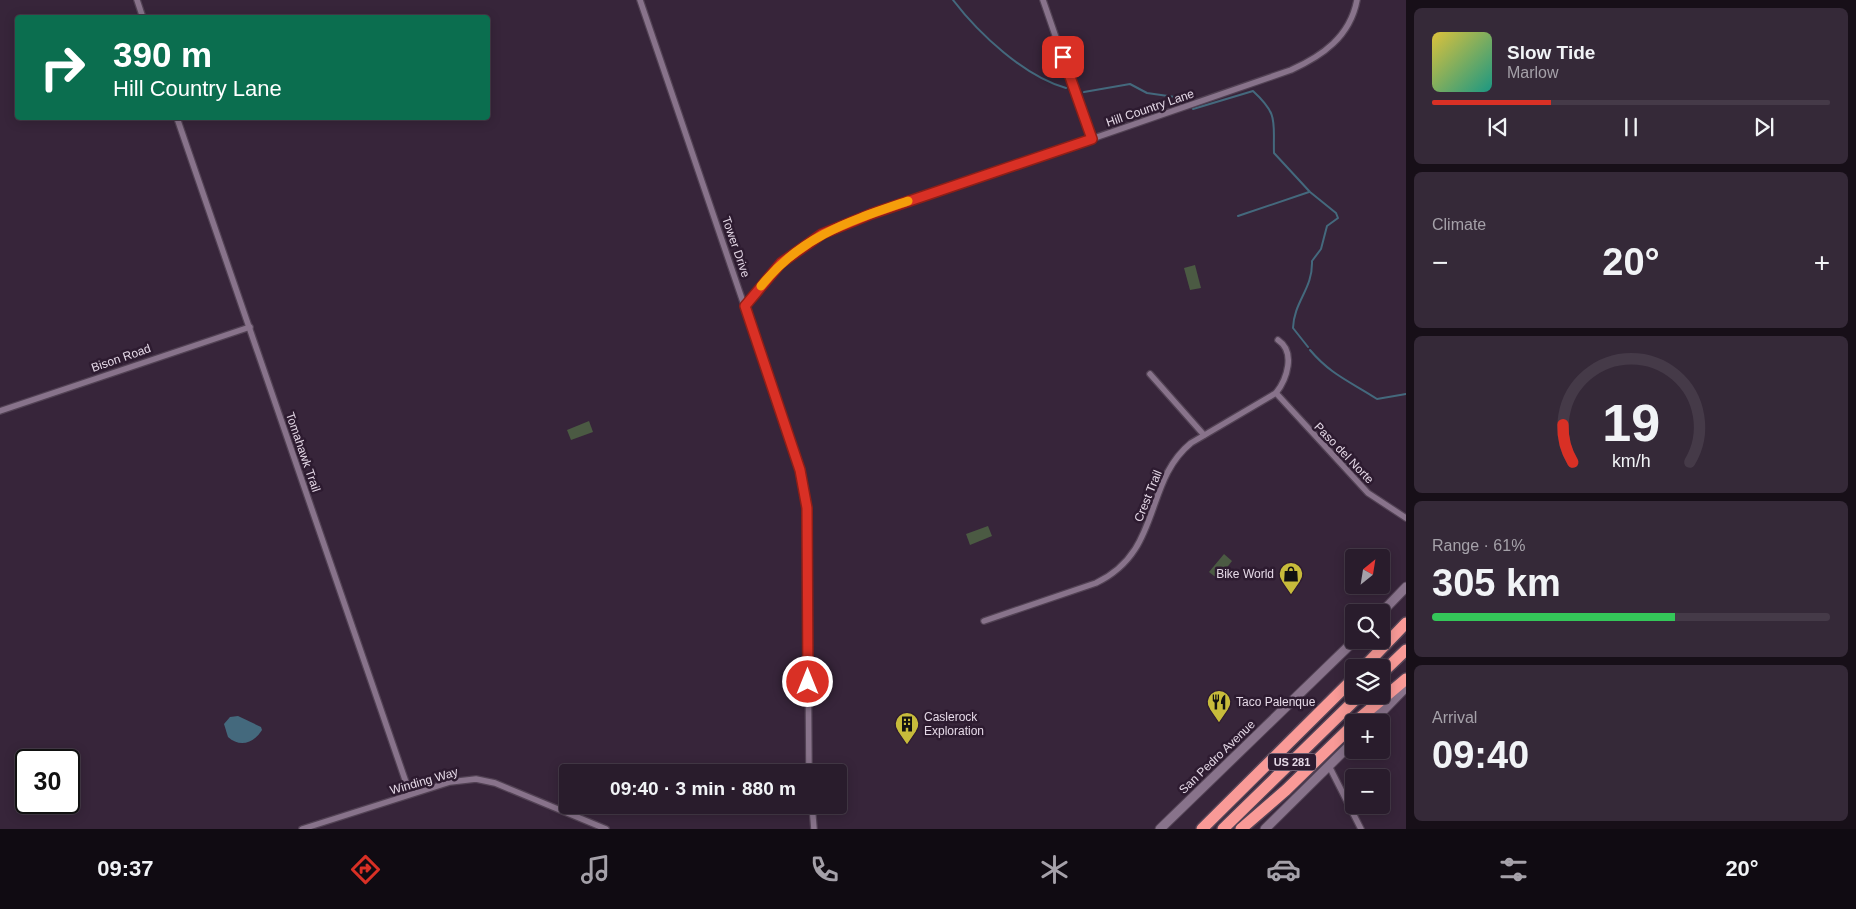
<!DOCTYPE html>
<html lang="en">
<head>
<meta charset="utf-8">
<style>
	:root { --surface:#291c2c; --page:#352938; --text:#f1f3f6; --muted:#a5a1a9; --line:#453a48; --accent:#d93025 }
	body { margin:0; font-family:Helvetica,sans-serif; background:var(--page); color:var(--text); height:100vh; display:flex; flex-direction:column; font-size:19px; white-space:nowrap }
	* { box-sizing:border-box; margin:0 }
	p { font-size:16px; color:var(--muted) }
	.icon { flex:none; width:28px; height:28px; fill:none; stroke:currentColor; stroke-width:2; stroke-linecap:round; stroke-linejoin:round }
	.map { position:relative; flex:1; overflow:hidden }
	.drawer { display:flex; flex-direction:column; gap:8px; padding:8px; background:#170f18; width:450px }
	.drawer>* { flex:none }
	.banner { position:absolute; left:15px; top:15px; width:475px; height:105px; border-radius:5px; box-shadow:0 2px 12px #0003,0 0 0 1px var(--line); background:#0b6e4f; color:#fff; overflow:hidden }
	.needle { width:32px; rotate:30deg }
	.fabs { position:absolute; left:1345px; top:549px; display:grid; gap:10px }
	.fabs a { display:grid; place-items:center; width:45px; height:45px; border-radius:5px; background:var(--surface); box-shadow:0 2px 12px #0003,0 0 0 1px var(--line); font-size:25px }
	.speed { position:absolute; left:15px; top:749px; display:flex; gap:10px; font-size:25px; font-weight:700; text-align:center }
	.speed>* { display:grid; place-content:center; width:65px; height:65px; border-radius:50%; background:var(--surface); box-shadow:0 2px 12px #0003,0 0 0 1px var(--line); line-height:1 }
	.speed .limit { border:2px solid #111; border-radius:8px; background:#fff; color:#111 }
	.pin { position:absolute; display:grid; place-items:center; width:42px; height:42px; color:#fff; margin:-21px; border-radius:10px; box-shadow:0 2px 8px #0006 }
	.me { position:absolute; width:55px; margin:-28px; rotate:0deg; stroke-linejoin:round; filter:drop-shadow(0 0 4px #0008) }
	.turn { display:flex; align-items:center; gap:18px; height:105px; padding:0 15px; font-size:22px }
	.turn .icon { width:65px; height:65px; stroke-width:2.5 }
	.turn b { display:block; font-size:35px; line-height:42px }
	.big { font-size:38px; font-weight:700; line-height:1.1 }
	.drawer .card { flex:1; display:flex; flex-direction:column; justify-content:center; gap:8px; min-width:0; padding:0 18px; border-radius:8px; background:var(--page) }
	.drawer .dial { align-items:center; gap:0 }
	.dial svg { height:130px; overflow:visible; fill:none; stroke:var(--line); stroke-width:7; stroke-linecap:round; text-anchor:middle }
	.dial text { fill:var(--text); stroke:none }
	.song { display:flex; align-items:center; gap:15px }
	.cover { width:60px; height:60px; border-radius:8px; background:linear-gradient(135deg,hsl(50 70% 55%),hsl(170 70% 35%)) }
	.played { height:5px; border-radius:2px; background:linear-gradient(90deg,var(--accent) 30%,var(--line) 30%) }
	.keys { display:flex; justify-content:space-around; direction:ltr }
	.heat { display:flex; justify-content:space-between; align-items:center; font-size:28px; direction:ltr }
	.charge { height:8px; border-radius:4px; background:linear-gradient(90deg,#34c759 61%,var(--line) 0) }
	.trip { position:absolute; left:559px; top:764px; width:288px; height:50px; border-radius:5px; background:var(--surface); box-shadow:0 2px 12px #0003,0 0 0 1px var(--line); font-weight:700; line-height:50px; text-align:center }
	.dock { display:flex; height:80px; justify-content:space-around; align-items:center; background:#100b12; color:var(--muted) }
	.dock .icon { width:35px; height:35px }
	.dock .on { color:var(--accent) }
	.dock b { font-size:22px; color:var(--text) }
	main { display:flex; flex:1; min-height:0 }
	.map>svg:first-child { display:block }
	.green { fill:#4b5a43 }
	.water { fill:#44697d }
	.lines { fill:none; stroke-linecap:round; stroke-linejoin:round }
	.stream { stroke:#44697d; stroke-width:2 }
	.street-casing { stroke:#524254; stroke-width:8 }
	.secondary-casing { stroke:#524254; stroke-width:11 }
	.highway-casing { stroke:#524254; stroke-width:14 }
	.street { stroke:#88738b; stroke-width:5.5 }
	.secondary { stroke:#88738b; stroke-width:9 }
	.highway { stroke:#f99a97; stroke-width:11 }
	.route-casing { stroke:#8d1f18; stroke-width:12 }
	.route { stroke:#d93025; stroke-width:9 }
	.slow { stroke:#f59e0b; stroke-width:9 }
	.labels { text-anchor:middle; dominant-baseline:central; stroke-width:5; stroke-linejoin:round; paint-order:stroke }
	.shield { fill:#2d1b30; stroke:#aea0b0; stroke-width:1 }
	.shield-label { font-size:11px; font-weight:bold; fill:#e5d9e7 }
	.street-label { font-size:12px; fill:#e5d9e7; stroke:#2d1b30 }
	.poi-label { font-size:12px; fill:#e5d9e7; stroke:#2d1b30; text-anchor:start }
</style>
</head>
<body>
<main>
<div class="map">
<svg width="1406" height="829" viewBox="0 0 1406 829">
	<rect width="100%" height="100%" fill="#37253a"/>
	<g class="green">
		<polygon points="1195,265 1201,288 1190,290 1184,268"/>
		<polygon points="589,421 593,432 571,440 567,430"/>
		<polygon points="988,526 992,536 970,545 966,534"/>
		<polygon points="1224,554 1232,561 1218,579 1209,572"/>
	</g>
	<path class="water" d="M 238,716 L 261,727 L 262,730 C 254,743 240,748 228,737 L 224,724 L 230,717 Z"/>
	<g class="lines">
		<g class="stream">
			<path d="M 953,0 C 979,34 1024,76 1066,88"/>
			<polyline points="1084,92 1130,84 1147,93 1182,98 1184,101"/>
			<path d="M 1193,109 L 1253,91 C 1279,115 1273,121 1274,153 L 1310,192 L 1336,213 L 1338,218 L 1327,226 L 1321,249 L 1312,261 C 1313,289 1294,301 1293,328 L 1308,347"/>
			<polyline points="1238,216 1309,192"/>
			<path d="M 1310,350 C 1331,375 1351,382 1377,399 L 1406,394"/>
		</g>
		<g class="street-casing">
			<g id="street">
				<polyline points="137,0 143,18"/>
				<polyline points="640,0 800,469 807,507 809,772"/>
				<polyline points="1043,0 1091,139"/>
				<polyline points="177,118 410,794"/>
				<path d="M 745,306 C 773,271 795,246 837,227 L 1291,70 C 1322,56 1350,37 1357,0"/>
				<polyline points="1150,374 1204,435"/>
				<polyline points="1276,393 1368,493 1406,518"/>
				<polyline points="0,411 250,327"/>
				<path d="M 984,621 L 1096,583 C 1163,551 1143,482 1191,443 L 1276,393 C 1287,379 1296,352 1278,340"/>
				<polyline points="1329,766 1361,829"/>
				<polyline points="812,805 814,829"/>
				<polyline points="302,829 450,782 476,779 495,783 606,829"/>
			</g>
		</g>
		<g class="secondary-casing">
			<g id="secondary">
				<polyline points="1381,613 1406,587"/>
				<polyline points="1372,722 1406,687"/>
				<polyline points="1160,829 1355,640"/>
				<polyline points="1265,829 1354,741"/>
			</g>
		</g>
		<g class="highway-casing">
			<g id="highway">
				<polyline points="1363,668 1406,623"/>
				<polyline points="1381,674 1406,650"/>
				<polyline points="1355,722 1406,679"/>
				<polyline points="1202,829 1354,678"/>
				<polyline points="1223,829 1360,695"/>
				<polyline points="1241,829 1286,790 1354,724"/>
			</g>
		</g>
		<use href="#street" class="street"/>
		<use href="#secondary" class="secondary"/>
		<use href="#highway" class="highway"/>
	</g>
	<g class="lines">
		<g class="route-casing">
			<polyline id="route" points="808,682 807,508 800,470 745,306 781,263 822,234 871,214 1092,139 1063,57"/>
		</g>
		<use href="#route" class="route"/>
		<path class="slow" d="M 761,286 C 801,236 850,221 908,201"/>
	</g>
	<defs>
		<g id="shop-pin" transform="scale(1.25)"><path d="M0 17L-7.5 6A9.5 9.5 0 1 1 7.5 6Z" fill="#c7bb3b" stroke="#2d1b30"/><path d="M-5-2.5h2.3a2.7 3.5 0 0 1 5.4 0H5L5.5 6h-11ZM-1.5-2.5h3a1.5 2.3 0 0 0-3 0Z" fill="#111"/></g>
		<g id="restaurant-pin" transform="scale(1.25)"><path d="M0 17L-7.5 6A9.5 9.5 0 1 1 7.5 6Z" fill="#c7bb3b" stroke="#2d1b30"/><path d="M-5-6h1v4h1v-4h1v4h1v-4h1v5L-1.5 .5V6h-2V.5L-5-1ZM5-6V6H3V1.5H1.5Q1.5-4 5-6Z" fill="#111"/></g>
		<g id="building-pin" transform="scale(1.25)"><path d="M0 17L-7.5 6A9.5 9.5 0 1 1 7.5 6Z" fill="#c7bb3b" stroke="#2d1b30"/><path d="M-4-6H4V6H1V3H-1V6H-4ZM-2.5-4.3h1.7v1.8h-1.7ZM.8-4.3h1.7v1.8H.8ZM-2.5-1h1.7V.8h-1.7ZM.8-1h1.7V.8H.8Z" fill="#111"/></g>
	</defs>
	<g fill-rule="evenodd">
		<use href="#shop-pin" x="1291" y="574"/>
		<use href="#restaurant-pin" x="1219" y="702"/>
		<use href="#building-pin" x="907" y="724"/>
	</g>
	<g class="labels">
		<rect class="shield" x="1268" y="753.5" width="48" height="17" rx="4"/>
		<g class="shield-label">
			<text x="1292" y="762">US 281</text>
		</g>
		<g class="street-label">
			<text transform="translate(1150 108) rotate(-19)">Hill Country Lane</text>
			<text transform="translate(736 247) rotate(71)">Tower Drive</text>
			<text transform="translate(121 358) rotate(-19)">Bison Road</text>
			<text transform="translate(303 452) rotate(71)">Tomahawk Trail</text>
			<text transform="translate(1344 453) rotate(46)">Paso del Norte</text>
			<text transform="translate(1148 496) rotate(-68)">Crest Trail</text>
			<text transform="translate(1217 757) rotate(-44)">San Pedro Avenue</text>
			<text transform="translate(424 781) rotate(-16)">Winding Way</text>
		</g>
		<g class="poi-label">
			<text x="1274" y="574" text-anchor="end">Bike World</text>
			<text x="1236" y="702">Taco Palenque</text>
			<text x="924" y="717">Caslerock<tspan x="924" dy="14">Exploration</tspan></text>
		</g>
	</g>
</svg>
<div class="fabs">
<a><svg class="needle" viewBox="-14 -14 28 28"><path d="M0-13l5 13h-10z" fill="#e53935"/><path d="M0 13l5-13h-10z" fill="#a5a1a9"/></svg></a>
<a><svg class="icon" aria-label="search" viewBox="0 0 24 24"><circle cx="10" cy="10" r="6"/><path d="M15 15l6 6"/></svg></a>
<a><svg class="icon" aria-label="layers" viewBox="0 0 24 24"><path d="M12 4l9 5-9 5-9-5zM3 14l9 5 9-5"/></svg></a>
<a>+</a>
<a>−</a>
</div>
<div class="speed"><div class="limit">30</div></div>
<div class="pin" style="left:1063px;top:57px;background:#d93025"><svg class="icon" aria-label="arrive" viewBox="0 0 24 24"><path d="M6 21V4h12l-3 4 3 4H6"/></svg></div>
<svg class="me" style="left:808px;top:682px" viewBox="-20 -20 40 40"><circle r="17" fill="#d93025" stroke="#fff" stroke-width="3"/><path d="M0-11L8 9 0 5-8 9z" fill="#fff"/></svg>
<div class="trip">09:40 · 3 min · 880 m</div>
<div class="banner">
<div class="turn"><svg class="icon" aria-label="right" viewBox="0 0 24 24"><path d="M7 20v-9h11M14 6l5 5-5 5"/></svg><div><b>390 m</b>Hill Country Lane</div></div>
</div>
</div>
<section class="drawer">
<div class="card">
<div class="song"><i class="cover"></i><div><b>Slow Tide</b><p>Marlow</p></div></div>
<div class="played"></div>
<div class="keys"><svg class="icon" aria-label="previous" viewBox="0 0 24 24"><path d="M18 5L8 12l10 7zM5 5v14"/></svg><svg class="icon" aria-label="pause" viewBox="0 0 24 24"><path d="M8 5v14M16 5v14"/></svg><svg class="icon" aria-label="next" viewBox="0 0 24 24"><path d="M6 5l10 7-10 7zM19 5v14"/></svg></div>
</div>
<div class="card"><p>Climate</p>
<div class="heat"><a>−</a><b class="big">20°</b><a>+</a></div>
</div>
<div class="card dial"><svg viewBox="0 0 100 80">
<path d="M14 69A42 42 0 1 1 86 69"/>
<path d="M14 69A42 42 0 0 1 8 46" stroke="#d93025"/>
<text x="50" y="56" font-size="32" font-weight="700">19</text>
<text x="50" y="72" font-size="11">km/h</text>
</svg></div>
<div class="card"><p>Range · 61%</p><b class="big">305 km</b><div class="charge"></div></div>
<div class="card"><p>Arrival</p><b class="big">09:40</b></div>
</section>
</main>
<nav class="dock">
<b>09:37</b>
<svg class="icon on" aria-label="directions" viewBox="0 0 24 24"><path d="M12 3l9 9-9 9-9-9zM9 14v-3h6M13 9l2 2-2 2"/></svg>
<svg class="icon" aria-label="music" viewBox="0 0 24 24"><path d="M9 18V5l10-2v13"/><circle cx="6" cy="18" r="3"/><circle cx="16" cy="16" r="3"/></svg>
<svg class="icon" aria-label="phone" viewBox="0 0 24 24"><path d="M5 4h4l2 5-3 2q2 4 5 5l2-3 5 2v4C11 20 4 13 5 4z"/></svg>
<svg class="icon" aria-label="climate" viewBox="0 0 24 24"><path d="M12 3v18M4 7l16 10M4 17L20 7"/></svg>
<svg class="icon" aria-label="car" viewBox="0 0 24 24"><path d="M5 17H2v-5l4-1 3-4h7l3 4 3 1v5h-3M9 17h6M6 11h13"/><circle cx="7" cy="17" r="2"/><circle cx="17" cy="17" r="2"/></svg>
<svg class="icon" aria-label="filters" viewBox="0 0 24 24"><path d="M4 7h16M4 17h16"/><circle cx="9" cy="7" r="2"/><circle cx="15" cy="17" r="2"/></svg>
<b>20°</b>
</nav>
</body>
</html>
